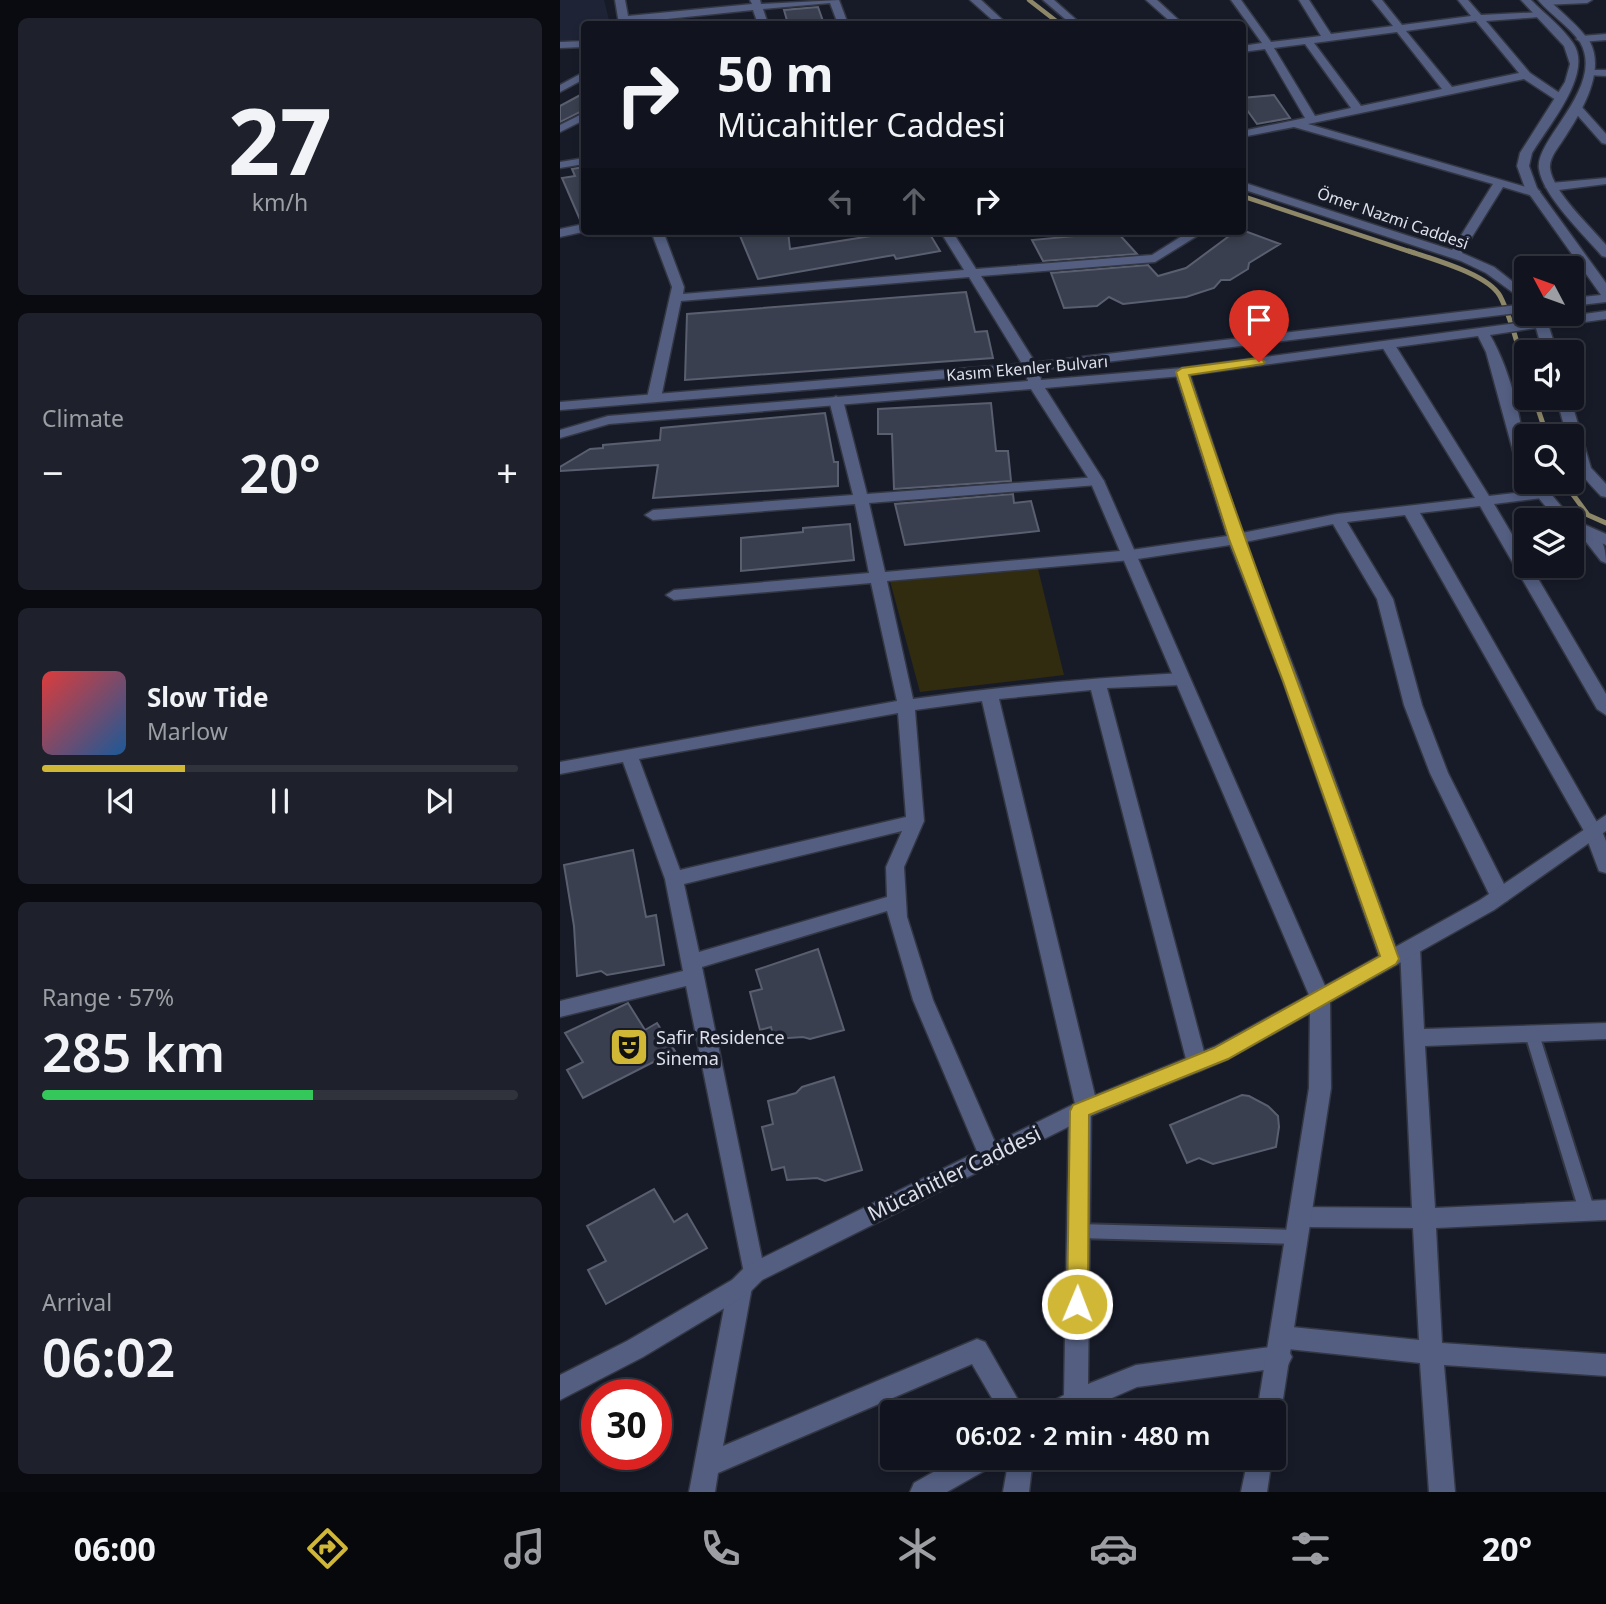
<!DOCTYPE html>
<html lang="en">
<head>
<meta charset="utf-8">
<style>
	:root { --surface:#11141e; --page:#1e212b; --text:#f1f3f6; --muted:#9c9ea4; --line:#30333c; --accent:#d0b736 }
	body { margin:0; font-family:"Noto Sans",sans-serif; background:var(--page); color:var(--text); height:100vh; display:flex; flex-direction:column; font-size:26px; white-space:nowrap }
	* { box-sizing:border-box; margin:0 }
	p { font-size:23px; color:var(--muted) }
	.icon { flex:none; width:38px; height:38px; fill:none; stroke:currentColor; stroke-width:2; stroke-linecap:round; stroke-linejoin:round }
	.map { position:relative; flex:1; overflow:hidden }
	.side { display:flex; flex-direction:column; gap:18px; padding:18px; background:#090b10; width:560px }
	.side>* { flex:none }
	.banner { position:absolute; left:21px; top:21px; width:665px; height:214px; border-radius:7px; box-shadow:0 4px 10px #0003,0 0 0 2px var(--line); background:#11141e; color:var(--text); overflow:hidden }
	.needle { width:46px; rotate:311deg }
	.fabs { position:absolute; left:954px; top:256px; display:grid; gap:14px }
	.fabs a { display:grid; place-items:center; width:70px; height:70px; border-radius:7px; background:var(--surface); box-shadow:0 4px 10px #0003,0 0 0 2px var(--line); font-size:35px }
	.speed { position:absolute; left:21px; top:1379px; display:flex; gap:14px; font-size:35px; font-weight:700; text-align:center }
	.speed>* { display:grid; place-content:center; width:91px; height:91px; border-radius:50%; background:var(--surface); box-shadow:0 4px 10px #0003,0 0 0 2px var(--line); line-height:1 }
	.speed .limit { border:10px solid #d22; background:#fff; color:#111 }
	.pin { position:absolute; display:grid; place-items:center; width:60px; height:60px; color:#fff; margin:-72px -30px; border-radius:50% 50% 50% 0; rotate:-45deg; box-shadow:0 0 7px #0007 }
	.pin .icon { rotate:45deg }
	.me { position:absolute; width:77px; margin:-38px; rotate:1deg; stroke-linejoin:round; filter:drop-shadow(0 0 5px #0008) }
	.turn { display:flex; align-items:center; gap:24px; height:147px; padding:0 21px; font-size:32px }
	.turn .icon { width:91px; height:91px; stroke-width:2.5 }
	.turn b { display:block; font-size:49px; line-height:60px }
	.lanes { display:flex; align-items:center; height:66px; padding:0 21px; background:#0003; justify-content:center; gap:35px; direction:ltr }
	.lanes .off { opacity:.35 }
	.big { font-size:52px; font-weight:600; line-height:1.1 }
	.side .widget { flex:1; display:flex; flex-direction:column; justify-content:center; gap:10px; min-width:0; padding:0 24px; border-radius:10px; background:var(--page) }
	.side .dial { align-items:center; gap:0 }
	.dial b { font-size:91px; line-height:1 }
	.song { display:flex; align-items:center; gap:21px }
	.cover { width:84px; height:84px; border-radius:10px; background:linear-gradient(135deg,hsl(0 70% 55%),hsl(210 70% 35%)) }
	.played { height:7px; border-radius:4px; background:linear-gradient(90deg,var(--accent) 30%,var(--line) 30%) }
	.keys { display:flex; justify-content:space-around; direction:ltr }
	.heat { display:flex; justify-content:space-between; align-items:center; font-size:38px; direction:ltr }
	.charge { height:10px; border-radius:5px; background:linear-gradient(90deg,#34c759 57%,var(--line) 0) }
	.trip { position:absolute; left:320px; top:1400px; width:406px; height:70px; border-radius:7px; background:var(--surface); box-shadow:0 4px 10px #0003,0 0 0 2px var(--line); font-weight:600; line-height:70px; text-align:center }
	.dock { display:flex; height:112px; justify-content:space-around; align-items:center; background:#07080c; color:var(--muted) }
	.dock .icon { width:49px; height:49px }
	.dock .on { color:var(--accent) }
	.dock b { font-size:32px; color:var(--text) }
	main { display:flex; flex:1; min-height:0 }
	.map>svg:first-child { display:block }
	.built { fill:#1e2336 }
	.green { fill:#312b10 }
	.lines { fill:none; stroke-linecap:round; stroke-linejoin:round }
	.stream-far1 { stroke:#8e8869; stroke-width:4.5 }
	.stream { stroke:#8e8869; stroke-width:5 }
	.building { fill:#3a3f4f; stroke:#5a5f70; stroke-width:2 }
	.service-casing { stroke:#333743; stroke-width:4 }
	.minor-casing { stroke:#333743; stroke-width:3 }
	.tertiary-casing { stroke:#333743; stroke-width:3 }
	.service { fill:#535e81; fill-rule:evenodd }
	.minor { fill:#535e81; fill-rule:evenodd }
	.tertiary { fill:#535e81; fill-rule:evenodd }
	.route { fill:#d0b736; stroke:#877723; stroke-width:2 }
	.labels { text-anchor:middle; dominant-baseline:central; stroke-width:7; stroke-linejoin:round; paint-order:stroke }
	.far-street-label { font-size:16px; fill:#dde0ea; stroke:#171b28 }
	.poi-label { font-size:18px; fill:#dde0ea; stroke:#171b28; text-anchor:start }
	.near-street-label { font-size:21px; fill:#dde0ea; stroke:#171b28 }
</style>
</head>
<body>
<main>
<section class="side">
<div class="widget dial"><b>27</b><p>km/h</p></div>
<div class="widget"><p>Climate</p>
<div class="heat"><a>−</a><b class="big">20°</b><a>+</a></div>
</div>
<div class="widget">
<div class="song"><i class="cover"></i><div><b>Slow Tide</b><p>Marlow</p></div></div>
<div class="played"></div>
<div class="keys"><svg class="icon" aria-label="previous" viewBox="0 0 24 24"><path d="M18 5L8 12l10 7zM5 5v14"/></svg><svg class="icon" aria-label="pause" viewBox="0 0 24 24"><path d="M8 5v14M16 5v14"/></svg><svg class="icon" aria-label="next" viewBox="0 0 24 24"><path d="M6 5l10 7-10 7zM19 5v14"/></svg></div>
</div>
<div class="widget"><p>Range · 57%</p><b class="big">285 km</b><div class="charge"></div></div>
<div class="widget"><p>Arrival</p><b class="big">06:02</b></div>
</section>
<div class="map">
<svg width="1046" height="1492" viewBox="0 0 1046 1492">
	<rect width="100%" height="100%" fill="#171b28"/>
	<polygon class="built" points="0,0 44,0 50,24 24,24 24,39 0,41"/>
	<polygon class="green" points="478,569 504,675 360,692 330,581"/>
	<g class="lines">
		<g class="stream-far1">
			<polyline points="469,0 500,24"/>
			<polyline points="682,196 854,253"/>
		</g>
		<g class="stream">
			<path d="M 849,251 C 872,259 928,274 940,296 C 952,319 958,348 966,373"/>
			<polyline points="974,397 987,436"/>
			<polyline points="1003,481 1028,515 1046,523"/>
		</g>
	</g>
	<g class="building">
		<polygon points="258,7 264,24 228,24 224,10"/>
		<polygon points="24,93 24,110 0,122 0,106"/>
		<polygon points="714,95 730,118 697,124 682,103 682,98"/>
		<polygon points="24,167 24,222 21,222 2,178 15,176 12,169"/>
		<polygon points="682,230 720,244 689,263 688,269 670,280 661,280 654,288 626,297 563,304 549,297 537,306 504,308 491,273 588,265 598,276 626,268 676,231"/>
		<polygon points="178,231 228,231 230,249 342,231 368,231 380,251 336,259 334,255 198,279"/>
		<polygon points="557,232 577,254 483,261 472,240"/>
		<polygon points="406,292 415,332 427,331 433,358 125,380 127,314"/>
		<polygon points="431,403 436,451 448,451 451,481 334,489 332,434 318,434 318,409"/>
		<polygon points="265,413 274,462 278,462 278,486 93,498 98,465 0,471 0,467 30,449 43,448 43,445 100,440 101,428"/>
		<polygon points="453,494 454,503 471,501 479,531 345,545 335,504"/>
		<polygon points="290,524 294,560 181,571 181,538 243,532 243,528"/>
		<polygon points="73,850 86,917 96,915 104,965 47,975 41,971 17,976 14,926 4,865"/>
		<polygon points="258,949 284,1030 250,1039 243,1037 214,1039 211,1027 200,1030 190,992 202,989 196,970"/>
		<polygon points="68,1003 85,1030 97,1023 115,1051 23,1098 7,1070 23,1062 5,1033"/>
		<polygon points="274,1077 302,1170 265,1181 257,1178 227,1180 224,1167 212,1170 202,1127 213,1124 208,1101 236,1093 242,1087"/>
		<polygon points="682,1095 689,1096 708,1106 718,1116 719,1127 716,1147 653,1164 639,1158 627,1163 610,1125"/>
		<polygon points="94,1189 114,1222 127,1214 147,1248 46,1304 28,1270 46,1261 27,1226"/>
	</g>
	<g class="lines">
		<g class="service-casing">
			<g id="service">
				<polygon points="972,1028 977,1030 979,1034 1035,1211 1033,1216 1027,1218 1021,1216 1019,1211 965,1034 967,1030"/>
				<polygon points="518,1224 737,1230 743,1232 745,1237 743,1242 737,1244 518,1238 512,1236 510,1231 512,1226"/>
			</g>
		</g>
		<g class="minor-casing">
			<g id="minor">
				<polygon points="55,0 65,0 68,16 192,4 190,0 200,0 201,4 279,0 288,24 278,24 270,3 203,9 208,24 198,24 193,10 59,24"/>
				<polygon points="410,0 421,0 447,24 437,24"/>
				<polygon points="483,0 494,0 521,24 511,24"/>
				<polygon points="586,0 597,0 623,24 613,24"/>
				<path d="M 671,0 L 681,0 L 711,42 L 761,36 L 739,0 L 749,0 L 771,34 L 833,26 L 812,0 L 822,0 L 842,25 L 911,16 L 898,0 L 908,0 L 921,15 L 983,12 L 983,16 L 979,17 L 926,21 L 970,73 L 1004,96 L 1004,100 L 996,100 L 964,79 L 748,124 L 980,191 L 980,195 L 976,197 L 943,187 L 902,253 L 934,267 L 966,292 L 966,302 L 926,273 L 901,261 L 682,189 L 682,182 L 892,250 L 933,184 L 734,127 L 682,137 L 682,131 L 745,118 L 705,49 L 682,52 L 682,46 L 702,43 ZM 916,21 L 959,73 L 892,87 L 846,31 ZM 837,32 L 882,89 L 801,106 L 754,43 ZM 745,44 L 791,108 L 755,116 L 714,48 Z"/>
				<polygon points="988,0 1032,0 1027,3 984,5 984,1"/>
				<polygon points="1046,34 1046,40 1021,42 1016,39 1021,36"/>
				<polygon points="24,41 24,47 0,48 0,42"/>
				<polygon points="1032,70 1046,70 1046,76 1028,75 1028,71"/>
				<polygon points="24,72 24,79 0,92 0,85"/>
				<polygon points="1012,105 1020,105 1046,134 1046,144 1042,143 1012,109"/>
				<polygon points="24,113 24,120 0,132 0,125"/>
				<polygon points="24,158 24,164 0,168 0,162"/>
				<polygon points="1046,178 1046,184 991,191 985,187 991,183"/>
				<polygon points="24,224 27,231 0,237 0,229"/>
				<polygon points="91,231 103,231 124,287 123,294 404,270 380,231 392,231 416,269 592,255 630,231 645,231 595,262 421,276 478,367 471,371 464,367 409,277 121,301 101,398 94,402 87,398 112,287"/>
				<path d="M 828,341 L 835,345 L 929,496 L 982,490 L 989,494 L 982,498 L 934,504 L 966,558 L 966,565 L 970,565 L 1046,694 L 1046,715 L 1037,709 L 920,506 L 860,513 L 1042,831 L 1046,841 L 1046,873 L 1039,871 L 1024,831 L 845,515 L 787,522 L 833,599 L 862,705 L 888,773 L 950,896 L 947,901 L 940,903 L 933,901 L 930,896 L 870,773 L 844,705 L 817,599 L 773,524 L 685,542 L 739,681 L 840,959 L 837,964 L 830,967 L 823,964 L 820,959 L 723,681 L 670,545 L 571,560 L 327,581 L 353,699 C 443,686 531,678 622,673 L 630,679 L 622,685 L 547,688 L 647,1063 L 644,1069 L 637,1072 L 630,1069 L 627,1063 L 531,690 L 439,699 L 538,1108 L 531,1116 L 528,1384 L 576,1365 L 717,1346 L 710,1337 L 714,1329 L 722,1326 L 859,1340 L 853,1228 L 740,1227 L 732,1224 L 729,1217 L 732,1210 L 740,1207 L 852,1208 L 840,948 L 843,943 L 850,940 L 857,943 L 860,948 L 864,1029 L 1046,1023 L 1046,1039 L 865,1046 L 875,1208 L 1046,1200 L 1046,1220 L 876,1228 L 882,1343 L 1046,1354 L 1046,1376 L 884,1365 L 895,1492 L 869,1492 L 860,1363 L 728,1349 L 732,1357 L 728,1365 L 720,1368 L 577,1387 L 520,1412 L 485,1412 L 488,1404 L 504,1395 L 509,1111 L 515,1104 L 422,701 L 355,710 L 364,821 L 344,867 L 347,917 L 373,1000 L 441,1156 L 438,1163 L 430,1165 L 422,1163 L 419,1156 L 353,1000 L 327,911 L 142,967 L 205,1273 L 202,1280 L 194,1283 L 189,1282 L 192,1287 L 163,1446 L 417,1339 L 425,1342 L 465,1412 L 440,1412 L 412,1364 L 158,1473 L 155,1492 L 129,1492 L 168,1287 L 172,1280 L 180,1276 L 185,1278 L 126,986 L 0,1017 L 0,1001 L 123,971 L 105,879 L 63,762 L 0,774 L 0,762 L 337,701 L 311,583 L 114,600 L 106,595 L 114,590 L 309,573 L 295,504 L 93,520 L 85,515 L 93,510 L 293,495 L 269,400 L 276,396 L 283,400 L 307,494 L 537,477 L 544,481 L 537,485 L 309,503 L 325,572 L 571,550 L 667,536 L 615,372 L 622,368 L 629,372 L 682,533 L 777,514 L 915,498 L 821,345 ZM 338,713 L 346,817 L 120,870 L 79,759 ZM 342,831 L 326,867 L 327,897 L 139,952 L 124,884 Z"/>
				<path d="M 1027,528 C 1042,533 1046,549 1046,563 L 1041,561 L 1019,533 Z"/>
				<polygon points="398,1458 434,1458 431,1467 387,1492 350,1492 354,1483"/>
				<polygon points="449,1458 473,1458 469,1492 443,1492"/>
			</g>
		</g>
		<g class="tertiary-casing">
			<g id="tertiary">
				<path d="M 961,0 L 971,0 C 985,14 1002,27 1013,43 C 1034,73 988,126 972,153 L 969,166 L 977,188 L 1046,283 L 1046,302 L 1012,306 L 1012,298 L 1041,295 L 965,188 L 957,166 L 960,153 L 1005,82 L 1010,64 L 1004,46 Z"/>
				<path d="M 978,0 L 989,0 C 1002,13 1019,26 1030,42 C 1046,73 1020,114 1003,140 C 998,148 989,158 990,168 C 992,191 1031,227 1046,245 L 1046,257 L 1042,256 C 1024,235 983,196 979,169 C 974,140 1046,87 1020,42 C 1009,26 991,15 978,0 Z"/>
				<path d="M 966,304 L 966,312 L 479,370 L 481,380 L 622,368 L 1046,311 L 1046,319 L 989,327 L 997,352 L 983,352 L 976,328 L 930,335 C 952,373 966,433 966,477 L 959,473 L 926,352 L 918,336 L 622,376 L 485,388 L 544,481 L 765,986 L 920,900 L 1046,815 L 1046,831 L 934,910 L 770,1002 L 771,1088 L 721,1412 L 718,1420 L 714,1422 L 714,1412 L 697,1412 L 749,1088 L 750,1013 L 668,1059 L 528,1117 L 202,1280 L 188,1294 L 83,1357 L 0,1400 L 0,1375 L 67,1341 L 172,1280 L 186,1266 L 512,1105 L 654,1047 L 749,995 L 530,481 L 471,389 L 49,424 L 0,438 L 0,430 L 48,416 L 468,381 L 465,372 L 0,410 L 0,402 L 471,363 Z"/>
				<path d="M 996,397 L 1010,397 L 1031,468 L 1046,484 L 1046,497 L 1041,496 C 1021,475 1012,466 1012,436 L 1007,436 Z"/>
				<polygon points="966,479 966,481 980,481 1012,519 1046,534 1046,545 1012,530 1012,520 997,520 967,484 965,481"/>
				<polygon points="688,1458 712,1458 707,1492 681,1492"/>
			</g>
		</g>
		<use href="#service" class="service"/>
		<use href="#minor" class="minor"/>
		<use href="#tertiary" class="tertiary"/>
	</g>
	<path class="route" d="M 699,358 L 705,362 L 703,364 L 629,375 C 694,571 769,764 839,959 L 836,964 L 668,1059 L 529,1115 L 528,1304 L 525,1311 L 517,1314 L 510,1311 L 507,1304 L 510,1111 L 513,1105 L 654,1048 L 820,956 L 723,681 L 669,539 L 616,372 L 622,368 Z"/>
	<defs>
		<g id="theatre-square" transform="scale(2.0125)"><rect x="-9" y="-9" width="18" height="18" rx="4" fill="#d0b736" stroke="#171b28"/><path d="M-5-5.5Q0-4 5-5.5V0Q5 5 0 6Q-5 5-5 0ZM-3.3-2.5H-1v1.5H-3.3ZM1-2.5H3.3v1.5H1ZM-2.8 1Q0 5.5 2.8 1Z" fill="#111"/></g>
	</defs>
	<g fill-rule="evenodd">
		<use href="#theatre-square" x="69" y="1047"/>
	</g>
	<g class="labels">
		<g class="far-street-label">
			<text transform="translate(833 218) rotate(19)">Ömer Nazmi Caddesi</text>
			<text transform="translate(467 368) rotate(-5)">Kasım Ekenler Bulvarı</text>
		</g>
		<g class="poi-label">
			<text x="96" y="1037">Safir Residence<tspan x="96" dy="21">Sinema</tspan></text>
		</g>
		<g class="near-street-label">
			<text transform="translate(394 1173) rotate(-26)">Mücahitler Caddesi</text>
		</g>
	</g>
</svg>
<div class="fabs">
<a><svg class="needle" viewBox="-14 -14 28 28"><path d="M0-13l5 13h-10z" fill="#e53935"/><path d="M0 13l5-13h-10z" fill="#9c9ea4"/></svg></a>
<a><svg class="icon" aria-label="sound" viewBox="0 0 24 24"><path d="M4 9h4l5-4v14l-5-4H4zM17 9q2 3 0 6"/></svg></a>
<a><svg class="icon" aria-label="search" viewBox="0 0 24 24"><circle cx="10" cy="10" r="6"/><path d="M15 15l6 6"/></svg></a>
<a><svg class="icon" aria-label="layers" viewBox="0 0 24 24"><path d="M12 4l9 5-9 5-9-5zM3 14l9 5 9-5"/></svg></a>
</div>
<div class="speed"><div class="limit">30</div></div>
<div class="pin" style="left:699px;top:362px;background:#d93025"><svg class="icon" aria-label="arrive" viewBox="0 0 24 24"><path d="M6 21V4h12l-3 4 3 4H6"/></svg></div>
<svg class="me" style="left:517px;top:1304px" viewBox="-20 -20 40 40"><circle r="17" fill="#d0b736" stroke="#fff" stroke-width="3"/><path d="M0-11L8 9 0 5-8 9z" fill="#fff"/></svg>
<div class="trip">06:02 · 2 min · 480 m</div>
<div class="banner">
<div class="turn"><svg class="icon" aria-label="right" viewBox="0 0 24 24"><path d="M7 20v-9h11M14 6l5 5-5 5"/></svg><div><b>50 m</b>Mücahitler Caddesi</div></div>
<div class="lanes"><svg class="icon off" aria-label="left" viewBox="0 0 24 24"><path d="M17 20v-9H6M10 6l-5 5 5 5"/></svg><svg class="icon off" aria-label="ahead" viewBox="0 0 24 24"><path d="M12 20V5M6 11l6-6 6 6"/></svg><svg class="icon" aria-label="right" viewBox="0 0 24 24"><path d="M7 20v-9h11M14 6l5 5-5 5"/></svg></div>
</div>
</div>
</main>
<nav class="dock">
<b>06:00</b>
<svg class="icon on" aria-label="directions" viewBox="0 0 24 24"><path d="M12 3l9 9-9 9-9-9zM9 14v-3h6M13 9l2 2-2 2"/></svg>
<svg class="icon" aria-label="music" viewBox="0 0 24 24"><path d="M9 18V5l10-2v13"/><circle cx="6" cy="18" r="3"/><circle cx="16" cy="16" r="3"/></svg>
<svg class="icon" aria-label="phone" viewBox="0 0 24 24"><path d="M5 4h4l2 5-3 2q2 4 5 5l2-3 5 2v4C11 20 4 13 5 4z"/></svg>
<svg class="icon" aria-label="climate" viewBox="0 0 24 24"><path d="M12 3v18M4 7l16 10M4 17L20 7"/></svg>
<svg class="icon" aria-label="car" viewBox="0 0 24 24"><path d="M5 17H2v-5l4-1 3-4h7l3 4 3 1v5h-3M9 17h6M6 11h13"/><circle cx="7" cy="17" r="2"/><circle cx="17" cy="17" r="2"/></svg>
<svg class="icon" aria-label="filters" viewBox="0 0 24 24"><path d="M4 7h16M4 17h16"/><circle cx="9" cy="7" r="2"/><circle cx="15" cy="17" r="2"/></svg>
<b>20°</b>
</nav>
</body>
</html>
